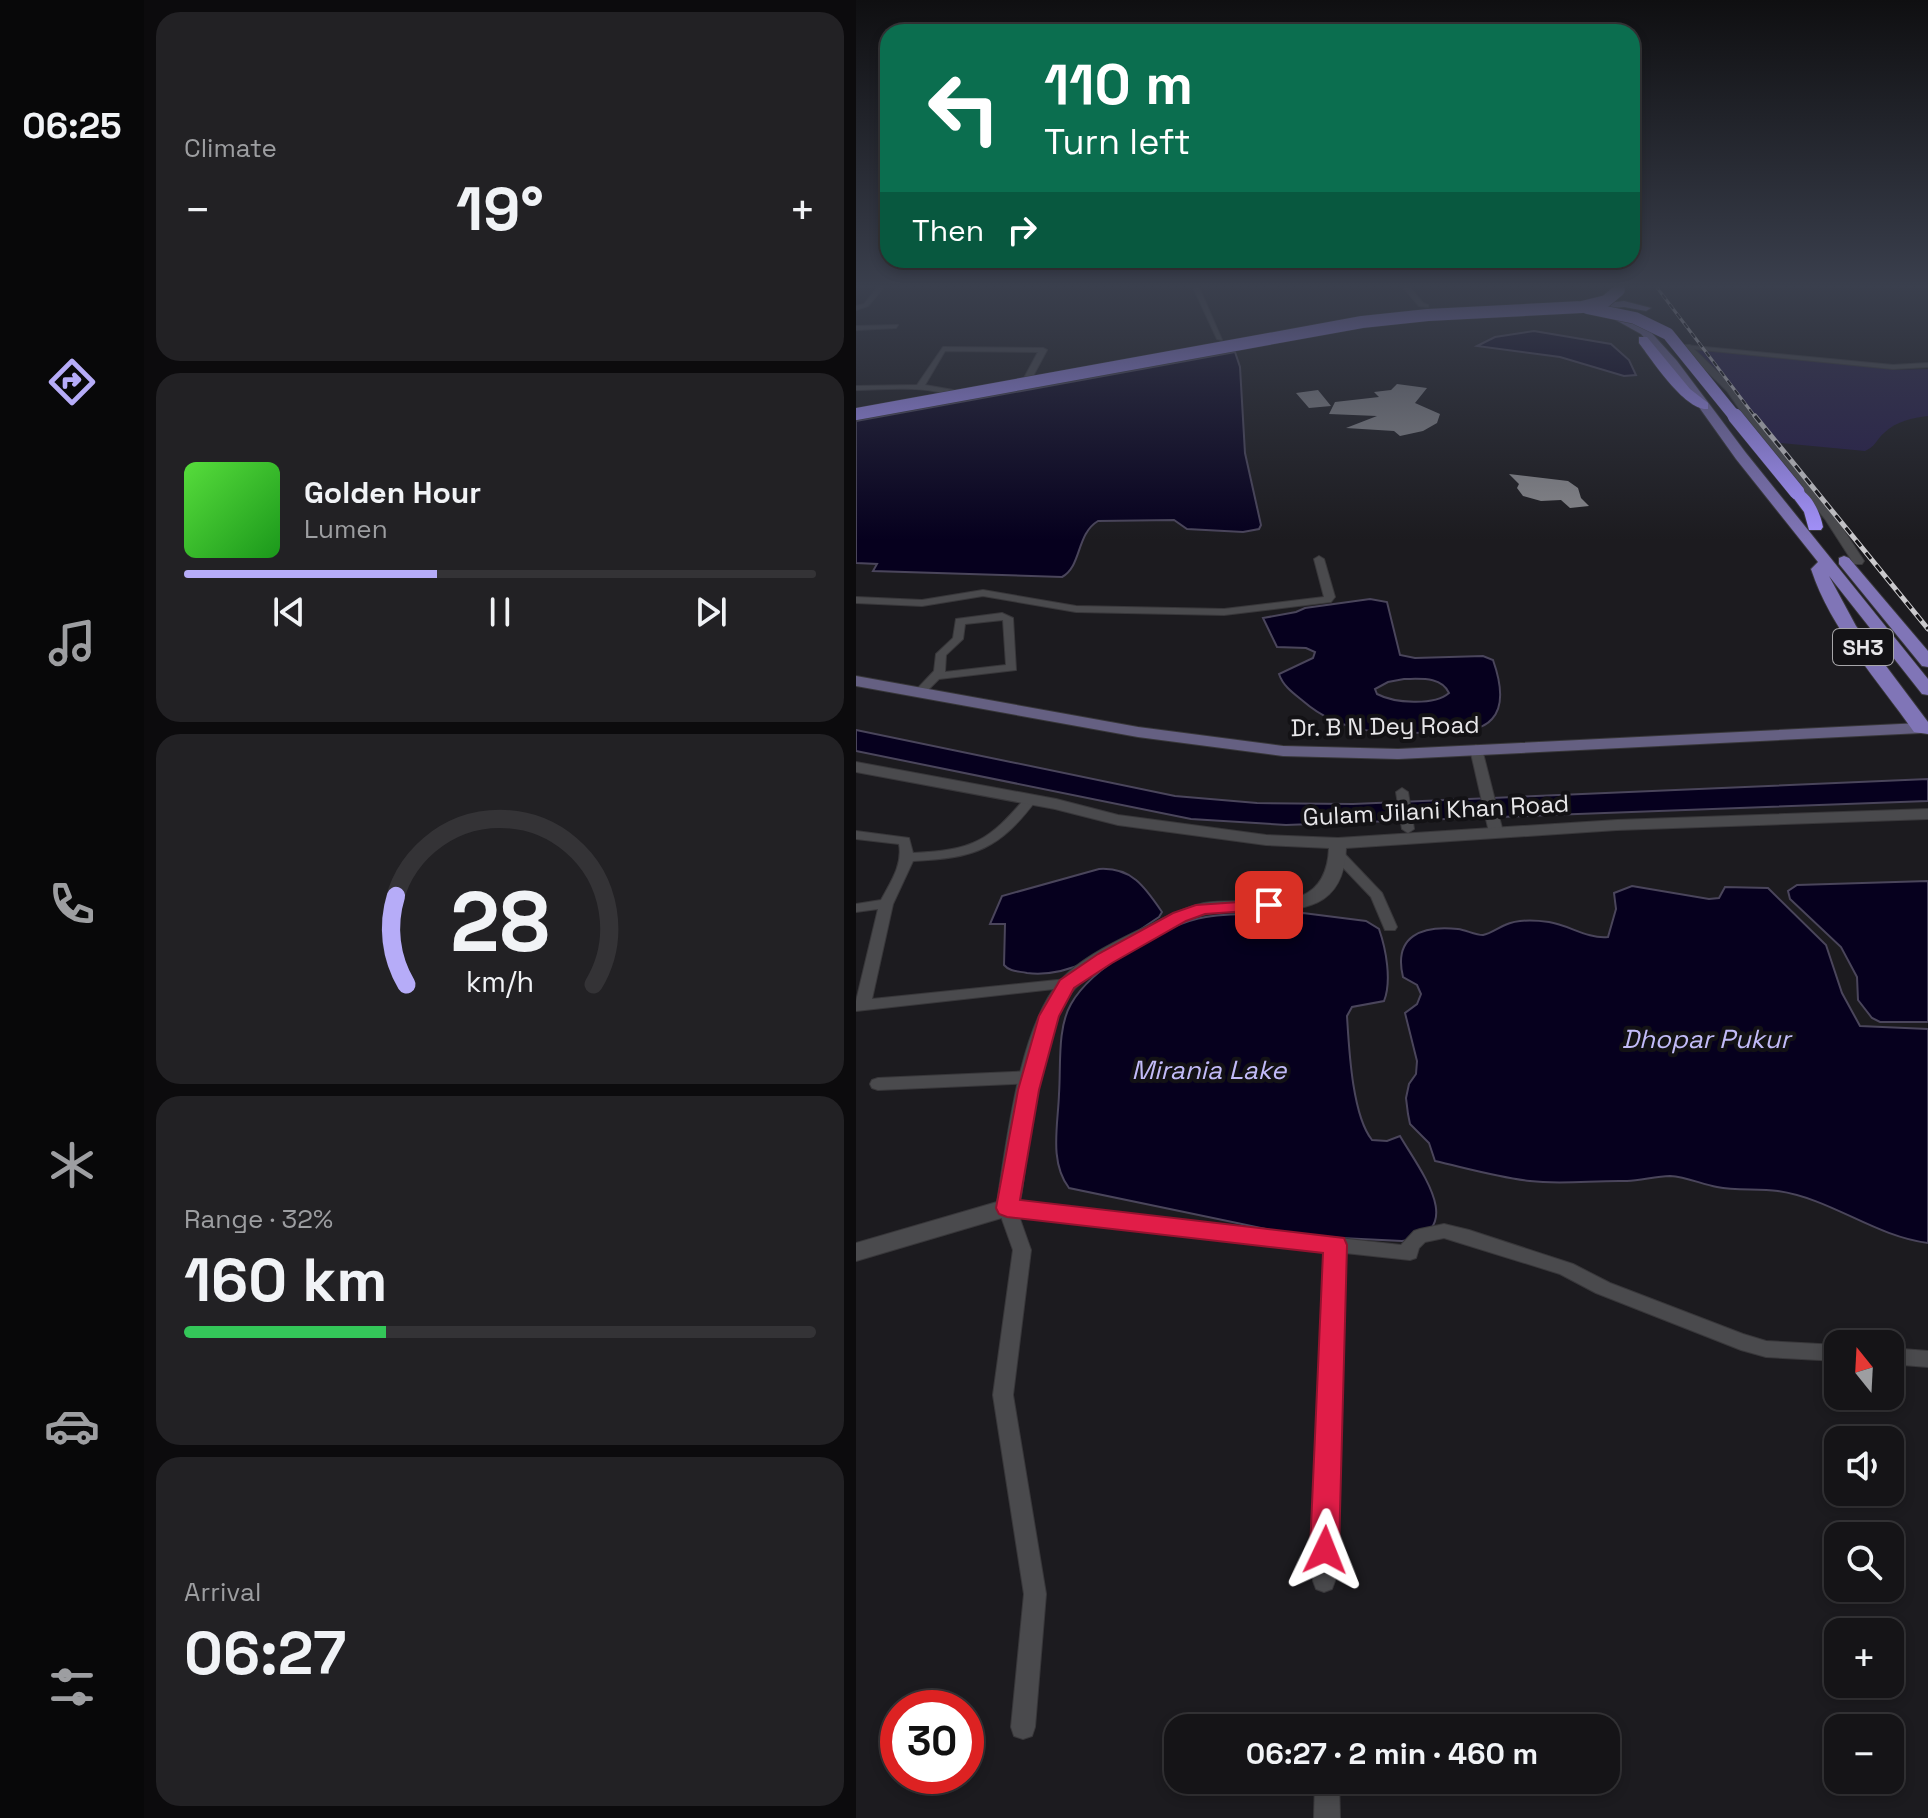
<!DOCTYPE html>
<html lang="en">
<head>
<meta charset="utf-8">
<style>
	:root { --surface:#151417; --page:#222124; --text:#f1f3f6; --muted:#9d9ea1; --line:#343336; --accent:#b6acf8 }
	body { margin:0; font-family:"Space Grotesk",sans-serif; background:var(--page); color:var(--text); height:100vh; display:flex; flex-direction:column; font-size:30px; white-space:nowrap }
	* { box-sizing:border-box; margin:0 }
	p { font-size:26px; color:var(--muted) }
	.icon { flex:none; width:44px; height:44px; fill:none; stroke:currentColor; stroke-width:2; stroke-linecap:round; stroke-linejoin:round }
	.map { position:relative; flex:1; overflow:hidden }
	.sheet { display:flex; flex-direction:column; gap:12px; padding:12px; background:#0c0b0d; width:712px }
	.sheet>* { flex:none }
	.top-card { position:absolute; left:24px; top:24px; width:760px; height:244px; border-radius:24px; box-shadow:0 4px 12px #0003,0 0 0 2px var(--line); background:#0b6e4f; color:#fff; overflow:hidden }
	.needle { width:52px; rotate:342deg }
	.tools { position:absolute; left:968px; top:1330px; display:grid; gap:16px }
	.tools a { display:grid; place-items:center; width:80px; height:80px; border-radius:16px; background:var(--surface); box-shadow:0 4px 12px #0003,0 0 0 2px var(--line); font-size:40px }
	.speed { position:absolute; left:24px; top:1690px; display:flex; gap:16px; font-size:40px; font-weight:700; text-align:center }
	.speed>* { display:grid; place-content:center; width:104px; height:104px; border-radius:50%; background:var(--surface); box-shadow:0 4px 12px #0003,0 0 0 2px var(--line); line-height:1 }
	.speed .limit { border:12px solid #d22; background:#fff; color:#111 }
	.pin { position:absolute; display:grid; place-items:center; width:68px; height:68px; color:#fff; margin:-34px; border-radius:16px; box-shadow:0 4px 12px #0006 }
	.me { position:absolute; width:88px; margin:-44px; rotate:2deg; stroke-linejoin:round; filter:drop-shadow(0 0 6px #0008) }
	.turn { display:flex; align-items:center; gap:28px; height:168px; padding:0 32px; font-size:36px }
	.turn .icon { width:104px; height:104px; stroke-width:2.5 }
	.turn b { display:block; font-size:56px; line-height:68px }
	.then { display:flex; align-items:center; height:76px; padding:0 32px; background:#0003; gap:16px; font-size:30px }
	.big { font-size:60px; font-weight:700; line-height:1.1 }
	.sheet .tile { flex:1; display:flex; flex-direction:column; justify-content:center; gap:12px; min-width:0; padding:0 28px; border-radius:24px; background:var(--page) }
	.sheet .dial { align-items:center; gap:0 }
	.dial svg { height:208px; overflow:visible; fill:none; stroke:var(--line); stroke-width:7; stroke-linecap:round; text-anchor:middle }
	.dial text { fill:var(--text); stroke:none }
	.song { display:flex; align-items:center; gap:24px }
	.cover { width:96px; height:96px; border-radius:12px; background:linear-gradient(135deg,hsl(110 70% 55%),hsl(120 70% 35%)) }
	.played { height:8px; border-radius:4px; background:linear-gradient(90deg,var(--accent) 40%,var(--line) 40%) }
	.keys { display:flex; justify-content:space-around; direction:ltr }
	.heat { display:flex; justify-content:space-between; align-items:center; font-size:44px; direction:ltr }
	.charge { height:12px; border-radius:6px; background:linear-gradient(90deg,#34c759 32%,var(--line) 0) }
	.trip { position:absolute; left:308px; top:1714px; width:456px; height:80px; border-radius:24px; background:var(--surface); box-shadow:0 4px 12px #0003,0 0 0 2px var(--line); font-weight:700; line-height:80px; text-align:center }
	main { display:flex; flex:1; min-height:0 }
	.menu { display:flex; flex-direction:column; width:144px; justify-content:space-around; align-items:center; background:#080809; color:var(--muted) }
	.menu .icon { width:56px; height:56px }
	.menu .current { color:var(--accent) }
	.menu b { font-size:36px; color:var(--text) }
	.map>svg:first-child { display:block }
	.green { fill:#261d49 }
	.water { fill:#06001e; stroke:#4a455b; stroke-width:2; fill-rule:evenodd }
	.building { fill:#88888c }
	.lines { fill:none; stroke-linecap:round; stroke-linejoin:round }
	.minor-casing { stroke:#38373a; stroke-width:2 }
	.tertiary-casing { stroke:#38373a; stroke-width:2 }
	.secondary-casing { stroke:#38373a; stroke-width:2 }
	.primary-casing { stroke:#38373a; stroke-width:2 }
	.motorway-casing { stroke:#38373a; stroke-width:2 }
	.minor { fill:#4a4a4d; fill-rule:evenodd }
	.tertiary { fill:#4a4a4d; fill-rule:evenodd }
	.secondary { fill:#656082; fill-rule:evenodd }
	.primary { fill:#8075b7; fill-rule:evenodd }
	.motorway { fill:#a492fd; fill-rule:evenodd }
	.rail-far1-casing { stroke:#cac9cc; stroke-width:3 }
	.rail-casing { stroke:#cac9cc; stroke-width:5 }
	.rail-far1 { stroke:#131215; stroke-width:2; stroke-dasharray:6; stroke-linecap:butt }
	.rail { stroke:#131215; stroke-width:3; stroke-dasharray:8; stroke-linecap:butt }
	.motorway-bridge-far1-casing { stroke:#38373a; stroke-width:13; stroke-linecap:butt }
	.motorway-bridge-casing { stroke:#38373a; stroke-width:16; stroke-linecap:butt }
	.motorway-bridge-far1 { stroke:#a492fd; stroke-width:12 }
	.motorway-bridge { stroke:#a492fd; stroke-width:15 }
	.route { fill:#e11d48; stroke:#92132f; stroke-width:2 }
	.labels { text-anchor:middle; dominant-baseline:central; stroke-width:8; stroke-linejoin:round; paint-order:stroke }
	.shield { fill:#131215; stroke:#a7a6a9; stroke-width:2 }
	.shield-label { font-size:22px; font-weight:bold; fill:#e7e6e9 }
	.street-label { font-size:24px; fill:#e7e6e9; stroke:#131215 }
	.water-label { font-size:26px; font-style:italic; fill:#c2bbf8; stroke:#131215 }
</style>
</head>
<body>
<main>
<nav class="menu">
<b>06:25</b>
<svg class="icon current" aria-label="directions" viewBox="0 0 24 24"><path d="M12 3l9 9-9 9-9-9zM9 14v-3h6M13 9l2 2-2 2"/></svg>
<svg class="icon" aria-label="music" viewBox="0 0 24 24"><path d="M9 18V5l10-2v13"/><circle cx="6" cy="18" r="3"/><circle cx="16" cy="16" r="3"/></svg>
<svg class="icon" aria-label="phone" viewBox="0 0 24 24"><path d="M5 4h4l2 5-3 2q2 4 5 5l2-3 5 2v4C11 20 4 13 5 4z"/></svg>
<svg class="icon" aria-label="climate" viewBox="0 0 24 24"><path d="M12 3v18M4 7l16 10M4 17L20 7"/></svg>
<svg class="icon" aria-label="car" viewBox="0 0 24 24"><path d="M5 17H2v-5l4-1 3-4h7l3 4 3 1v5h-3M9 17h6M6 11h13"/><circle cx="7" cy="17" r="2"/><circle cx="17" cy="17" r="2"/></svg>
<svg class="icon" aria-label="filters" viewBox="0 0 24 24"><path d="M4 7h16M4 17h16"/><circle cx="9" cy="7" r="2"/><circle cx="15" cy="17" r="2"/></svg>
</nav>
<section class="sheet">
<div class="tile"><p>Climate</p>
<div class="heat"><a>−</a><b class="big">19°</b><a>+</a></div>
</div>
<div class="tile">
<div class="song"><i class="cover"></i><div><b>Golden Hour</b><p>Lumen</p></div></div>
<div class="played"></div>
<div class="keys"><svg class="icon" aria-label="previous" viewBox="0 0 24 24"><path d="M18 5L8 12l10 7zM5 5v14"/></svg><svg class="icon" aria-label="pause" viewBox="0 0 24 24"><path d="M8 5v14M16 5v14"/></svg><svg class="icon" aria-label="next" viewBox="0 0 24 24"><path d="M6 5l10 7-10 7zM19 5v14"/></svg></div>
</div>
<div class="tile dial"><svg viewBox="0 0 100 80">
<path d="M14 69A42 42 0 1 1 86 69"/>
<path d="M14 69A42 42 0 0 1 10 35" stroke="#b6acf8"/>
<text x="50" y="56" font-size="32" font-weight="700">28</text>
<text x="50" y="72" font-size="11">km/h</text>
</svg></div>
<div class="tile"><p>Range · 32%</p><b class="big">160 km</b><div class="charge"></div></div>
<div class="tile"><p>Arrival</p><b class="big">06:27</b></div>
</section>
<div class="map">
<svg width="1072" height="1818" viewBox="0 0 1072 1818">
	<rect width="100%" height="100%" fill="#1c1b1f"/>
	<path class="green" d="M 839,348 L 1040,370 L 1072,369 L 1072,416 C 1057,418 1040,421 1028,433 C 1020,440 1019,447 1009,451 L 913,442 L 836,349 Z"/>
	<g class="water">
		<polygon points="678,331 755,344 773,360 780,375 768,376 704,357 621,346 639,337"/>
		<path d="M 379,352 L 384,367 L 389,453 L 405,525 L 403,529 L 387,532 L 331,529 L 318,520 L 242,521 C 220,534 226,566 206,577 L 17,571 L 21,564 L 0,563 L 0,421 Z"/>
		<path d="M 514,599 L 531,602 L 544,655 L 559,658 L 627,656 L 637,660 C 643,677 650,704 636,719 C 624,733 599,731 583,732 C 533,735 486,735 447,701 C 437,693 427,686 423,674 L 457,658 L 459,652 L 450,648 L 421,647 L 407,618 L 440,612 L 449,608 ZM 548,679 C 564,679 585,676 593,693 C 578,706 538,703 521,694 L 519,689 L 532,682 Z"/>
		<polygon points="0,730 319,796 401,803 497,804 1072,779 1072,801 430,825 335,819 0,751"/>
		<path d="M 243,869 C 276,867 289,887 306,912 L 303,917 C 263,943 221,979 171,973 C 162,971 154,972 148,965 L 149,924 L 134,924 L 146,896 Z"/>
		<polygon points="1072,881 1072,1022 1024,1022 1016,1018 1002,1000 1001,977 985,947 934,899 932,891 941,885"/>
		<path d="M 776,886 L 853,899 L 863,898 L 869,887 L 912,888 L 970,945 L 986,993 L 1004,1026 L 1072,1029 L 1072,1243 C 1018,1236 976,1199 922,1191 C 902,1188 881,1191 861,1187 C 845,1184 831,1177 814,1176 C 799,1176 785,1181 771,1181 C 739,1180 706,1185 674,1181 C 641,1177 610,1168 579,1161 L 573,1143 L 554,1124 L 552,1114 L 550,1098 L 553,1084 L 560,1074 L 561,1061 L 549,1013 L 561,1004 L 565,994 L 561,985 L 547,977 C 537,936 566,925 602,929 C 610,930 619,935 627,935 C 634,934 642,928 649,925 C 662,919 679,920 693,922 C 713,925 731,939 752,937 L 760,909 L 758,893 Z"/>
		<path d="M 447,913 L 510,921 L 523,929 C 530,949 536,981 528,1001 L 496,1007 L 491,1016 C 493,1048 496,1115 516,1140 L 531,1141 L 544,1136 C 563,1169 614,1232 546,1241 L 444,1236 L 213,1188 C 193,1162 202,1125 203,1094 C 205,1066 201,1028 215,1004 C 235,968 310,923 350,917 C 381,912 416,915 447,913 Z"/>
	</g>
	<g class="building">
		<polygon points="541,384 571,388 559,403 584,414 581,423 567,431 544,436 538,431 490,428 521,416 473,414 479,402 523,397 518,392 535,390"/>
		<polygon points="462,390 475,406 453,408 440,393"/>
		<polygon points="653,474 712,481 722,488 725,498 733,506 714,508 705,500 685,501 667,496 661,488 663,484"/>
	</g>
	<g class="lines">
		<g class="minor-casing">
			<g id="minor">
				<polygon points="23,285 30,285 12,306 0,310 0,306 8,304"/>
				<polygon points="336,285 342,285 366,340 361,339"/>
				<polygon points="545,285 552,285 567,303 572,305 572,307 563,306"/>
				<polygon points="42,325 40,328 0,330 0,326"/>
				<polygon points="818,344 1037,365 1072,363 1072,367 1037,369 816,347"/>
				<path d="M 87,347 L 187,348 L 191,350 L 176,378 L 172,380 L 168,378 L 182,352 L 89,351 L 69,385 L 97,390 L 107,396 L 103,398 C 70,385 35,389 0,390 L 0,386 L 61,385 Z"/>
				<polygon points="463,556 468,559 479,597 475,602 368,615 220,612 127,596 66,606 0,603 0,597 66,600 127,590 220,606 368,609 468,597 458,559"/>
				<path d="M 146,613 L 157,618 L 160,670 L 83,679 L 67,695 L 59,695 L 59,691 L 78,671 L 80,654 L 97,638 L 100,619 ZM 147,620 L 150,665 L 89,672 L 90,655 L 107,639 L 109,624 Z"/>
				<polygon points="620,745 626,749 647,832 640,836 633,832 614,749"/>
				<polygon points="546,788 552,792 558,829 552,833 546,829 540,792"/>
				<path d="M 175,795 L 181,799 C 143,850 119,858 57,861 L 37,904 L 16,999 L 211,979 L 218,984 L 216,987 L 0,1011 L 0,1001 L 22,909 L 0,912 L 0,904 L 25,900 C 34,883 47,865 43,844 L 0,839 L 0,831 L 53,838 L 57,853 C 117,850 132,842 171,796 Z"/>
				<polygon points="481,850 486,851 526,893 541,927 539,930 529,930 515,897 474,854"/>
				<polygon points="176,1071 182,1073 184,1077 182,1081 176,1083 22,1090 16,1088 14,1084 16,1080 22,1078"/>
				<polygon points="151,1201 545,1245 558,1231 564,1229 588,1224 613,1230 717,1264 754,1283 887,1334 910,1341 982,1345 982,1361 910,1357 885,1350 740,1293 704,1274 588,1238 569,1242 563,1248 560,1258 554,1260 489,1253 479,1581 476,1589 468,1592 460,1589 457,1581 471,1251 163,1216 175,1250 157,1395 190,1594 179,1727 176,1736 167,1739 158,1736 155,1727 168,1594 137,1395 157,1250 142,1208 145,1203"/>
				<polygon points="1034,1348 1072,1351 1072,1367 1034,1364"/>
				<polygon points="459,1780 483,1780 484,1818 458,1818"/>
			</g>
		</g>
		<g class="tertiary-casing">
			<g id="tertiary">
				<polygon points="828,345 834,345 877,387 917,442 978,515 1008,561 1006,564 998,564 969,519 909,446 871,391 828,349"/>
				<path d="M 0,762 L 200,799 L 262,815 L 410,835 L 482,838 L 761,820 L 1072,809 L 1072,819 L 761,830 L 490,848 C 487,936 402,900 347,915 C 310,925 271,951 239,972 C 231,978 222,984 216,992 C 186,1033 178,1111 170,1161 C 167,1178 167,1199 159,1214 L 0,1261 L 0,1243 L 141,1202 C 151,1141 163,1028 204,981 C 226,955 277,933 308,918 C 321,912 334,906 348,903 C 399,895 470,922 473,848 L 410,845 L 262,825 L 199,809 L 0,772 Z"/>
			</g>
		</g>
		<g class="secondary-casing">
			<polygon id="secondary" points="0,676 282,727 427,746 542,749 1065,723 1071,724 1072,730 1065,733 542,759 427,756 282,737 0,686"/>
		</g>
		<g class="primary-casing">
			<g id="primary">
				<polygon points="768,301 795,308 790,311 768,307 725,310 720,307"/>
				<path d="M 758,315 L 766,315 L 793,330 L 821,361 L 890,453 L 1072,679 L 1072,695 L 1066,694 L 973,576 L 1000,626 L 1072,722 L 1072,734 L 1058,732 C 1022,680 975,630 955,569 L 962,562 L 880,459 L 813,365 L 785,334 L 758,319 Z"/>
				<polygon points="988,556 993,558 1072,651 1072,667 1066,666 983,564 983,558"/>
			</g>
		</g>
		<g class="motorway-casing">
			<g id="motorway">
				<path d="M 783,337 L 791,337 L 834,389 L 852,403 L 852,409 C 829,411 796,360 783,343 Z"/>
				<path d="M 941,487 C 956,494 964,512 967,527 L 965,530 L 953,530 L 948,512 L 933,492 Z"/>
			</g>
		</g>
		<use href="#minor" class="minor"/>
		<use href="#tertiary" class="tertiary"/>
		<use href="#secondary" class="secondary"/>
		<use href="#primary" class="primary"/>
		<use href="#motorway" class="motorway"/>
		<g class="rail-far1-casing">
			<polyline id="rail-far1" points="799,285 900,418"/>
		</g>
		<g class="rail-casing">
			<polyline id="rail" points="899,416 1072,629"/>
		</g>
		<use href="#rail-far1" class="rail-far1"/>
		<use href="#rail" class="rail"/>
		<g class="motorway-bridge-far1-casing">
			<g id="motorway-bridge-far1">
				<polyline points="731,308 779,318 812,334 880,418"/>
				<polyline points="0,414 506,322 572,315 726,307 750,301 763,290"/>
			</g>
		</g>
		<g class="motorway-bridge-casing">
			<polyline id="motorway-bridge" points="879,416 941,492"/>
		</g>
		<use href="#motorway-bridge-far1" class="motorway-bridge-far1"/>
		<use href="#motorway-bridge" class="motorway-bridge"/>
	</g>
	<linearGradient id="sky" x2="0" y2="1"><stop stop-color="#0f0f11"/><stop offset="0.53" stop-color="#3a3f4d"/><stop offset="1" stop-color="#3a3f4d" stop-opacity="0"/></linearGradient>
	<rect width="1072" height="540" fill="url(#sky)"/>
	<polygon class="route" points="413,900 419,901 422,905 419,909 349,914 330,921 256,963 218,988 203,1016 183,1090 164,1200 488,1238 491,1245 483,1550 479,1560 469,1564 459,1560 454,1550 467,1253 151,1217 143,1214 140,1208 162,1090 183,1016 204,980 242,954 317,913 340,905"/>
	<g class="labels">
		<rect class="shield" x="977" y="629" width="60" height="36" rx="6"/>
		<g class="shield-label">
			<text x="1007" y="647">SH3</text>
		</g>
		<g class="street-label">
			<text transform="translate(529 726) rotate(-1)">Dr. B N Dey Road</text>
			<text transform="translate(580 810) rotate(-3)">Gulam Jilani Khan Road</text>
		</g>
		<g class="water-label">
			<text x="850" y="1039">Dhopar Pukur</text>
			<text x="353" y="1070">Mirania Lake</text>
		</g>
	</g>
</svg>
<div class="tools">
<a><svg class="needle" viewBox="-14 -14 28 28"><path d="M0-13l5 13h-10z" fill="#e53935"/><path d="M0 13l5-13h-10z" fill="#9d9ea1"/></svg></a>
<a><svg class="icon" aria-label="sound" viewBox="0 0 24 24"><path d="M4 9h4l5-4v14l-5-4H4zM17 9q2 3 0 6"/></svg></a>
<a><svg class="icon" aria-label="search" viewBox="0 0 24 24"><circle cx="10" cy="10" r="6"/><path d="M15 15l6 6"/></svg></a>
<a>+</a>
<a>−</a>
</div>
<div class="speed"><div class="limit">30</div></div>
<div class="pin" style="left:413px;top:905px;background:#d93025"><svg class="icon" aria-label="arrive" viewBox="0 0 24 24"><path d="M6 21V4h12l-3 4 3 4H6"/></svg></div>
<svg class="me" style="left:469px;top:1550px" viewBox="-20 -20 40 40"><path d="M0-17L14 15 0 8-14 15z" fill="#e11d48" stroke="#fff" stroke-width="4"/></svg>
<div class="trip">06:27 · 2 min · 460 m</div>
<div class="top-card">
<div class="turn"><svg class="icon" aria-label="left" viewBox="0 0 24 24"><path d="M17 20v-9H6M10 6l-5 5 5 5"/></svg><div><b>110 m</b>Turn left</div></div>
<div class="then">Then<svg class="icon" aria-label="right" viewBox="0 0 24 24"><path d="M7 20v-9h11M14 6l5 5-5 5"/></svg></div>
</div>
</div>
</main>
</body>
</html>
